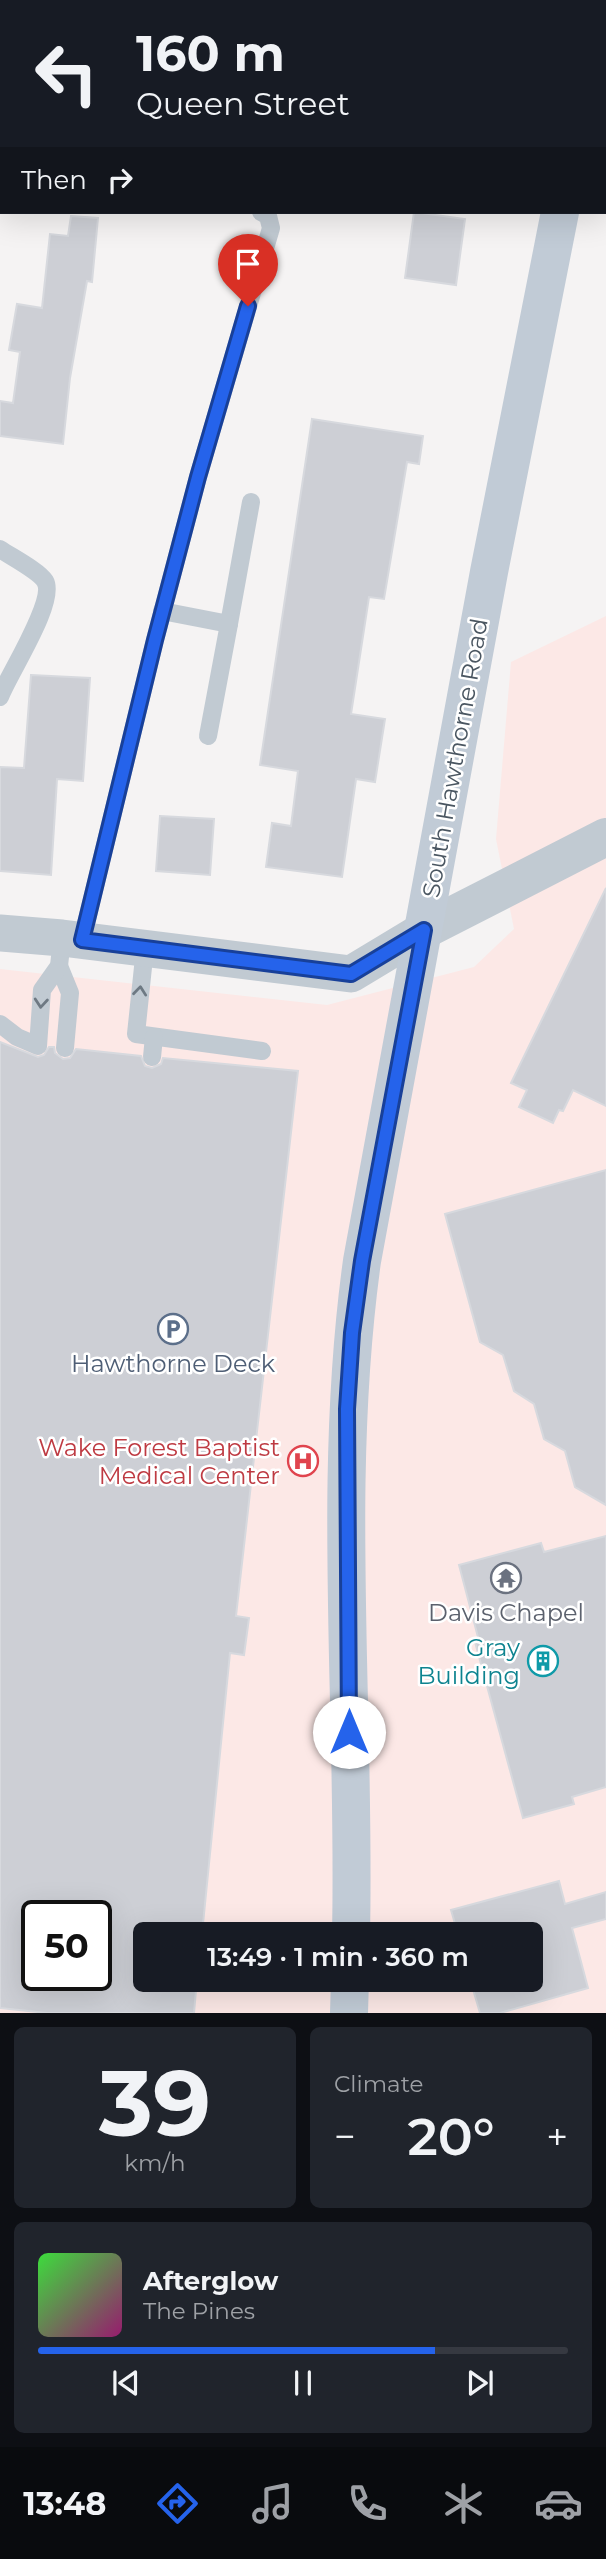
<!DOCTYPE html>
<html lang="en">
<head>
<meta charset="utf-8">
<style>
	:root { --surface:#171b24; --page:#20242c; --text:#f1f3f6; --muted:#9ea1a6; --line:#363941; --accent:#2563eb }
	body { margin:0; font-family:Montserrat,sans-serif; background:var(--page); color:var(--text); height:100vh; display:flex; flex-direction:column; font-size:26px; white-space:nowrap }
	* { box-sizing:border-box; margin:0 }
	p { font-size:23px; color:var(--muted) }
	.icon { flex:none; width:38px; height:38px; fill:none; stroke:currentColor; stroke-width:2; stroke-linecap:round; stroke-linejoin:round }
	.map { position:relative; height:2013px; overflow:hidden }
	.details { display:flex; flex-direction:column; gap:14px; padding:14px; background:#0d0f14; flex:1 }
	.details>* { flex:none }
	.top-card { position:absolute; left:0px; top:0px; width:607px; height:214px; box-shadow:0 7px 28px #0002; background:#171b24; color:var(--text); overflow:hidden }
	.speed { position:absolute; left:21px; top:1900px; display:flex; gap:14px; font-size:35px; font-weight:700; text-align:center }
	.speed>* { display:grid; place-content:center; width:91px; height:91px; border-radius:50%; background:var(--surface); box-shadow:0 7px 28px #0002; line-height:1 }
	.speed .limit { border:4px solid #111; border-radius:10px; background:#fff; color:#111 }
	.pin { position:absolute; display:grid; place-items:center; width:60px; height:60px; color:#fff; margin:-72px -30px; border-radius:50% 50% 50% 0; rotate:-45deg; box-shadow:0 0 7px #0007 }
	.pin .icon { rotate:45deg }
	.me { position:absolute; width:77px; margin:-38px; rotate:0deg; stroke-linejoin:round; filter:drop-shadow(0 0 5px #0008) }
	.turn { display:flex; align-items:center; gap:24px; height:147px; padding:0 21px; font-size:32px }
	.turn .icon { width:91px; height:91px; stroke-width:2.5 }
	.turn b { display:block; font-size:49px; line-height:60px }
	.then { display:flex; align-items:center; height:66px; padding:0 21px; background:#0003; gap:14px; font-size:26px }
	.big { font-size:52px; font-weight:600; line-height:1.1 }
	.details .tile { flex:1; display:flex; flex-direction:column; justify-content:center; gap:10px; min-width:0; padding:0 24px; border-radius:10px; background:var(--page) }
	.details .dial { align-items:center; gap:0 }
	.dial b { font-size:91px; line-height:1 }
	.song { display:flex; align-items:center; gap:21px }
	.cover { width:84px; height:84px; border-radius:10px; background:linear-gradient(135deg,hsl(120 70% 55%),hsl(320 70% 35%)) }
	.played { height:7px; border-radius:4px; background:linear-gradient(90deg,var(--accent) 75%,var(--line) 75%) }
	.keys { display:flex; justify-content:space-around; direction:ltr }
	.heat { display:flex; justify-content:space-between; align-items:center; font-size:38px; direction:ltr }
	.details .tiles { flex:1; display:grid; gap:14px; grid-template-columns:1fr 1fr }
	.tile:last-child { grid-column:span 2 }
	.trip { position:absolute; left:133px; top:1922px; width:410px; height:70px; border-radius:10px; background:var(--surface); box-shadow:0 7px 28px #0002; font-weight:600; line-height:70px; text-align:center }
	.menu { display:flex; height:112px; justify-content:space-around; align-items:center; background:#090b0e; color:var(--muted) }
	.menu .icon { width:49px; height:49px }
	.menu .active { color:var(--accent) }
	.menu b { font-size:32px; color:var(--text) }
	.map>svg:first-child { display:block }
	.medical { fill:#fce8e6; fill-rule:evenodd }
	.building { fill:#cdcfd5; stroke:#d7d9de; stroke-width:2; fill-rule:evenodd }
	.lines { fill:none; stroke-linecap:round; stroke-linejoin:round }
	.service { stroke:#c1cad2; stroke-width:18 }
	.minor { stroke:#c1cad2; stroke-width:37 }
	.tertiary { stroke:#c1cad2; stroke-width:38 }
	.secondary { stroke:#c1cbd6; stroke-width:38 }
	.oneway { stroke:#6e7983 }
	.route-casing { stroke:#184099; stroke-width:18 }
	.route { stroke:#2563eb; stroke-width:12 }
	.labels { text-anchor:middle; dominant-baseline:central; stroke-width:5; stroke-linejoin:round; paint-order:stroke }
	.street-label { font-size:24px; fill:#4a5661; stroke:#fff }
	.service-label { font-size:24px; fill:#4e5e75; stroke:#fff }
	.health-label { font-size:24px; fill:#be3a42; stroke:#fff; text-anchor:end }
	.worship-label { font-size:24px; fill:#5b616d; stroke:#fff }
	.culture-label { font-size:24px; fill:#0d838f; stroke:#fff; text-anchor:end }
</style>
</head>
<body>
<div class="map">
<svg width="606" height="2013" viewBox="0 0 606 2013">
	<rect width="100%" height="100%" fill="#f5f3f3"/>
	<path class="medical" d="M 606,616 L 606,2013 L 0,2013 L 0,969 L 327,1005 L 474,967 L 514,929 L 496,839 L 511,662 ZM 37,1916 L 96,1916 L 96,1976 L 37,1976 ZM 145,1934 L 530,1934 L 530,1979 L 145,1979 Z"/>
	<g class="building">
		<polygon points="414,212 465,219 456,285 405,278"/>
		<polygon points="71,216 98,218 92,282 87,281 70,378 63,444 0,436 0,401 13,403 20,352 9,350 17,304 42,308 50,234 68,236"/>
		<polygon points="312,419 423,436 419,464 407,462 384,599 369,597 351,714 385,719 375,782 356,779 342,877 266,867 272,823 291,826 298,771 260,765"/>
		<polygon points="31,675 90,678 83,781 57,779 51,875 0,871 0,767 24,768"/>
		<polygon points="160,816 214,819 210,875 156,871"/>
		<polygon points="606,888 606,1106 573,1090 563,1111 559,1110 553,1123 519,1107 527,1090 511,1083"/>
		<path d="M 0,1042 L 38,1057 L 44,1055 L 49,1047 L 54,1047 L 55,1053 L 63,1059 L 70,1058 L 76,1049 L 141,1056 L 145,1066 L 152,1068 L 161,1064 L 163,1058 L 298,1071 L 236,1616 L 249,1618 L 244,1655 L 230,1653 L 202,1934 L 145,1934 L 145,1979 L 197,1979 L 194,2013 L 47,2013 L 0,2008 ZM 37,1916 L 96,1916 L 96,1976 L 37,1976 Z"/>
		<polygon points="606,1170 606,1505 575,1487 565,1451 544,1439 534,1404 514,1391 503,1355 480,1342 445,1214"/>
		<polygon points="606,1536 606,1787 572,1797 574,1804 523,1818 475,1642 479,1641 459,1565 541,1543 544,1552"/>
		<polygon points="559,1881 565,1904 606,1892 606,1919 572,1928 588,1988 500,2013 480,2013 470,1979 530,1979 530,1934 458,1934 451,1910"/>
	</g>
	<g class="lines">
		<g class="service">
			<path d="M 0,549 C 10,556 39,571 45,581 C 57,601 8,675 0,697"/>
			<polyline points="162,611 229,624 251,502"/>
			<polyline points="208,736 229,624"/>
			<polyline points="82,940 155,640 198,477 271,228 268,216 261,212"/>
			<polyline points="145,948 136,1034 262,1051"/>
			<polyline points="59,966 70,993 65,1048"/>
			<polyline points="0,1024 17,1037 38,1046 42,990 59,966 62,938"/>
			<polyline points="152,1057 154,1037"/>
		</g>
		<g class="minor">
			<polyline points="10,2 10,0"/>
			<polyline points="0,49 2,41"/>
			<polyline points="0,933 62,938 351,974 424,930"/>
		</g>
		<polyline class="tertiary" points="424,930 606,837"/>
		<g class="secondary">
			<polyline points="602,2 602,0"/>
			<path d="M 351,1934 C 356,1710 331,1484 362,1261 L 489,572 L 560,212"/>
			<polyline points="349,2013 350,1979"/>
		</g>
	</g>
	<defs><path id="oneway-chevron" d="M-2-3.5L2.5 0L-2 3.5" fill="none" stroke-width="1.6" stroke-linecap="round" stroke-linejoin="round" transform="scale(1.75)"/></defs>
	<g class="oneway">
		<use href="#oneway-chevron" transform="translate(140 991) rotate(-84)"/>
		<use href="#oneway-chevron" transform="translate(41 1003) rotate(95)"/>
	</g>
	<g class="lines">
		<g class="route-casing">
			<polyline id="route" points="248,306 198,477 155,640 82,940 351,974 424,930 362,1261 352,1333 347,1409 349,1732"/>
		</g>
		<use href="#route" class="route"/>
	</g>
	<defs>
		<g id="parking-ring" transform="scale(1.575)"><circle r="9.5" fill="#fff" stroke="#5c6f8a" stroke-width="1.5"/><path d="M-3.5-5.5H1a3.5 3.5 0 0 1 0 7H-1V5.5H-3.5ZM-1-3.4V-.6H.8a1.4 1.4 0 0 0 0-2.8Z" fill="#5c6f8a"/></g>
		<g id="hospital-ring" transform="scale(1.575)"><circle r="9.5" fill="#fff" stroke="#e0444e" stroke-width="1.5"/><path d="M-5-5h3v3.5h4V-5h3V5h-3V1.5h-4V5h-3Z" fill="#e0444e"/></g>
		<g id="temple-ring" transform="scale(1.575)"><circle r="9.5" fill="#fff" stroke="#6b7280" stroke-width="1.5"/><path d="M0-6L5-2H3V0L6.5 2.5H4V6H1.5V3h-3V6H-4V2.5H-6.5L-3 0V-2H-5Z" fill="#6b7280"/></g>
		<g id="building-ring" transform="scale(1.575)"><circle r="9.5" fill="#fff" stroke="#0f9aa8" stroke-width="1.5"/><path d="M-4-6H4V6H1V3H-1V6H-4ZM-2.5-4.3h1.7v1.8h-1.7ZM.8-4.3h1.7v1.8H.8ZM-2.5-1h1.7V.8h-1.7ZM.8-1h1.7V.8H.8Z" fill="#0f9aa8"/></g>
	</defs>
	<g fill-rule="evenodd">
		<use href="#parking-ring" x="173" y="1329"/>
		<use href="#hospital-ring" x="303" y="1461"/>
		<use href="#temple-ring" x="506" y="1578"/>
		<use href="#building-ring" x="543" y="1661"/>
	</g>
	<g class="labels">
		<g class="street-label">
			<text transform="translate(455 758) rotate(-80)">South Hawthorne Road</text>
		</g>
		<g class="service-label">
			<text x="173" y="1363">Hawthorne Deck</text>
		</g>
		<g class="health-label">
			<text x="280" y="1447">Wake Forest Baptist<tspan x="280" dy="28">Medical Center</tspan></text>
		</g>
		<g class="worship-label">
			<text x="506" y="1612">Davis Chapel</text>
		</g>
		<g class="culture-label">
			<text x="520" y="1647">Gray<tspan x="520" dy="28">Building</tspan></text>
		</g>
	</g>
</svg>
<div class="speed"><div class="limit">50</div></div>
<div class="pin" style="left:248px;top:306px;background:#d93025"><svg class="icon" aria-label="arrive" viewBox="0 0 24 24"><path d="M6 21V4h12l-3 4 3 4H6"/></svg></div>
<svg class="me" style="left:349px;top:1732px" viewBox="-20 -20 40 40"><circle r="19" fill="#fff"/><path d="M0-13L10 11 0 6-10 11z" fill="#2563eb"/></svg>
<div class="trip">13:49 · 1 min · 360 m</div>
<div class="top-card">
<div class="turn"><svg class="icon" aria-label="left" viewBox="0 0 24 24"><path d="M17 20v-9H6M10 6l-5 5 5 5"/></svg><div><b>160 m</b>Queen Street</div></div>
<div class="then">Then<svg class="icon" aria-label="right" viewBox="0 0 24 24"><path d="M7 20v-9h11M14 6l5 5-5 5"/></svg></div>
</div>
</div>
<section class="details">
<div class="tiles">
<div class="tile dial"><b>39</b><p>km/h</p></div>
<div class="tile"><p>Climate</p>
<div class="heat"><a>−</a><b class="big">20°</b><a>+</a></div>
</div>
<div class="tile">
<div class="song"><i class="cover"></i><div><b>Afterglow</b><p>The Pines</p></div></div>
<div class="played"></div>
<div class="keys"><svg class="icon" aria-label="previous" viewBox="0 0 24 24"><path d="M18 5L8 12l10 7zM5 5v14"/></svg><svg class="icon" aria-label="pause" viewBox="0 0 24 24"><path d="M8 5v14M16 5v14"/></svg><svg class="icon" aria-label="next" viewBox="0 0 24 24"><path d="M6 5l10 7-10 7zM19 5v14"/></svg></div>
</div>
</div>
</section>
<nav class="menu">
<b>13:48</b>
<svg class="icon active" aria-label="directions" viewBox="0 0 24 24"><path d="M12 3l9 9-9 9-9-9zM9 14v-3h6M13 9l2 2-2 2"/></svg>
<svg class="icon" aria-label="music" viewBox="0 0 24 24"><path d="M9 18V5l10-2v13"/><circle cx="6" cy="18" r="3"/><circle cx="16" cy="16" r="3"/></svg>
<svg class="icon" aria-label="phone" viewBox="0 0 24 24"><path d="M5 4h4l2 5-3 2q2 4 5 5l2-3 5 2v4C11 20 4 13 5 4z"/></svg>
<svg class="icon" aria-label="climate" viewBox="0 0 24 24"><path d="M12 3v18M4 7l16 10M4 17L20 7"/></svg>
<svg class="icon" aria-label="car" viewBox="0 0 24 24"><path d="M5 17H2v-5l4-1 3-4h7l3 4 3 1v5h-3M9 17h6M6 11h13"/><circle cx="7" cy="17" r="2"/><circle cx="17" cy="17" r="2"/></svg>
</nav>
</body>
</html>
